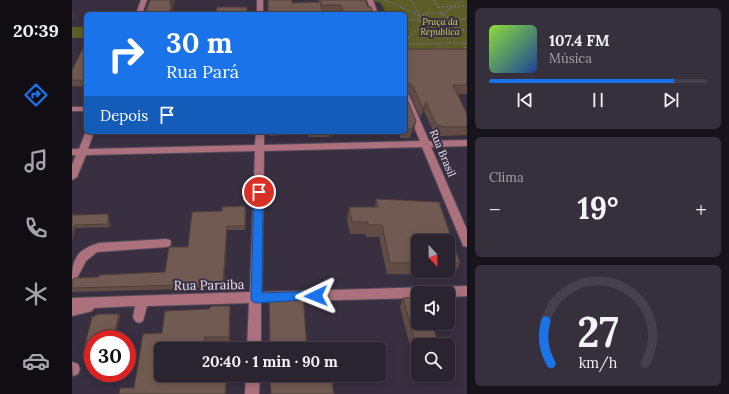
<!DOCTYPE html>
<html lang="pt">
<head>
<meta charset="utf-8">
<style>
	:root { --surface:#2a2330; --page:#362f3c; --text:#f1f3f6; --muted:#a5a4ab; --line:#46404c; --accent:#1a73e8 }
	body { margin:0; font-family:Lora,serif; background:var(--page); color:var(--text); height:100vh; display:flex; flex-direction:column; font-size:15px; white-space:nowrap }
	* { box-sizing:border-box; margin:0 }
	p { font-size:13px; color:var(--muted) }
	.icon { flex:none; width:22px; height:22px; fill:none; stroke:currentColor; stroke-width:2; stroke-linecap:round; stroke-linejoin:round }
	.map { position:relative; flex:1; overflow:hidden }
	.drawer { display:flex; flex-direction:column; gap:8px; padding:8px; background:#17131a; width:262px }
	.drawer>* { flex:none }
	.guide { position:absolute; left:12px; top:12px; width:323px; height:122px; border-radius:6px; box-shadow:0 2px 10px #0003,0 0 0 1px var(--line); background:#1a73e8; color:#fff; overflow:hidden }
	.needle { width:26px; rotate:158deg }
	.controls { position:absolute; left:339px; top:234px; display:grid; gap:8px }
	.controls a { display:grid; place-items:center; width:44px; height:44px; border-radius:6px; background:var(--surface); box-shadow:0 2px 10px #0003,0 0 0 1px var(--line); font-size:20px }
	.speed { position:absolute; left:12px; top:330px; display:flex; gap:8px; font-size:20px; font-weight:700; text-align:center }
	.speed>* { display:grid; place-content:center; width:52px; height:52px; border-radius:50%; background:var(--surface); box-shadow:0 2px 10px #0003,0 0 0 1px var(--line); line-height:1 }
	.speed .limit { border:6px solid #d22; background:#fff; color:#111 }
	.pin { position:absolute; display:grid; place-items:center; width:34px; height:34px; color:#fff; margin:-17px; border:2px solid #fff; border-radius:50%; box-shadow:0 1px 4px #0007 }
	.me { position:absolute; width:44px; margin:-22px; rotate:268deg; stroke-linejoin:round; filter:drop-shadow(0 0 3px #0008) }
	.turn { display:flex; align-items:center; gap:14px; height:84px; padding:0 16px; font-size:18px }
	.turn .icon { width:52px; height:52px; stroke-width:2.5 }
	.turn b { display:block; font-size:28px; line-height:34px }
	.then { display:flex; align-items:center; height:38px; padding:0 16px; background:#0003; gap:8px; font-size:15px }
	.big { font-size:30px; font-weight:700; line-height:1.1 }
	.drawer .widget { flex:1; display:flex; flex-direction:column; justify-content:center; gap:6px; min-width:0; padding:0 14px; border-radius:6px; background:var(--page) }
	.drawer .dial { align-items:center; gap:0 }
	.dial svg { height:104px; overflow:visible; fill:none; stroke:var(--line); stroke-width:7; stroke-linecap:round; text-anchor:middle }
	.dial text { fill:var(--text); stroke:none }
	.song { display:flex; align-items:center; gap:12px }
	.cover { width:48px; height:48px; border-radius:6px; background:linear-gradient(135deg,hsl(90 70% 55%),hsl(220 70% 35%)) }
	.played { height:4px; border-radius:2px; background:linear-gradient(90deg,var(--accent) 85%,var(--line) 85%) }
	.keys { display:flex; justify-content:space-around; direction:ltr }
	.heat { display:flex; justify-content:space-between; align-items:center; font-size:22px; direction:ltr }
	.trip { position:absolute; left:82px; top:342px; width:232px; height:40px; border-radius:6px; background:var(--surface); box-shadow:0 2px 10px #0003,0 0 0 1px var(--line); font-weight:700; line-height:40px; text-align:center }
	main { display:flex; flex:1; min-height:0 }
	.menu { display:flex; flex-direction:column; width:72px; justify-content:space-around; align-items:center; background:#110e13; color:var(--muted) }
	.menu .icon { width:28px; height:28px }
	.menu .on { color:var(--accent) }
	.menu b { font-size:18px; color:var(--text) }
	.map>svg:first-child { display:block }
	.green { fill:#5b5e26 }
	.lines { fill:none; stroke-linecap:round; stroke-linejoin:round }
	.minor-casing { stroke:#544c5c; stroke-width:2 }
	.path { stroke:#746c7b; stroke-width:1.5; stroke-dasharray:2 2; stroke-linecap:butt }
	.minor { fill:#ac717c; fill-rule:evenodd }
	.wall { fill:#614d46; fill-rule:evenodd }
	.shaded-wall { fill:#4f3f39 }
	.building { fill:#715a51; stroke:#4f3f39 }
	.route { fill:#1a73e8; stroke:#114b97 }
	.labels { text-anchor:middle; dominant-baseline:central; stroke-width:4; stroke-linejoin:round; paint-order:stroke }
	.far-park-label { font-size:9px; font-style:italic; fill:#ced45f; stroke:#382f40 }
	.street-label { font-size:11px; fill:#e8e2ed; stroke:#382f40 }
	.near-street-label { font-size:13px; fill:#e8e2ed; stroke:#382f40 }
</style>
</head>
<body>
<main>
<nav class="menu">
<b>20:39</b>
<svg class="icon on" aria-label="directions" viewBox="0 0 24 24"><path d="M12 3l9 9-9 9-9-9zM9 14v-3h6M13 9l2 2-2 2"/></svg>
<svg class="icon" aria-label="music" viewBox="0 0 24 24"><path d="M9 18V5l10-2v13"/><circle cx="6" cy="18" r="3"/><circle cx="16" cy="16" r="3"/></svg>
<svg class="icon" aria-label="phone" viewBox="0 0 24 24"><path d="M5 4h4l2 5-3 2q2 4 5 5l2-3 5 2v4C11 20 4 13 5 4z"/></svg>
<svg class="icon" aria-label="climate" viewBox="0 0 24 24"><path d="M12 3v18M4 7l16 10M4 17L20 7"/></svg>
<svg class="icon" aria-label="car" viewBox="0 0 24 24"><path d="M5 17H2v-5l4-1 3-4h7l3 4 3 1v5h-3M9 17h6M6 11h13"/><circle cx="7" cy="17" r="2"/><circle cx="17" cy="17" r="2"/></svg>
</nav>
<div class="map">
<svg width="395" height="394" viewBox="0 0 395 394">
	<rect width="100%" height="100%" fill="#382f40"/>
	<g class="green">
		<polygon points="300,0 395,0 395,54 333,54 333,14 314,14 309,3"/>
		<rect x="0" y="27" width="14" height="11"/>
	</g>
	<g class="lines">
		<g class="minor-casing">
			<g id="minor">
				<polygon points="69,0 75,0 70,14 64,14"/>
				<rect x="185" y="0" width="6" height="14"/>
				<polygon points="295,0 301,0 306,14 300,14"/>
				<polygon points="333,93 337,95 357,141 395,140 395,146 359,147 395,230 395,247 391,246 390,243 350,147 192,151 190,292 395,286 395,296 376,297 376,293 346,293 346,298 189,302 189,349 175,349 177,303 75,306 71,321 67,323 63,321 61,317 63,306 22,308 20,311 0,316 0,298 178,292 183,151 14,155 5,177 0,180 0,165 4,155 0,155 0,149 7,149 14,131 22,132 16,149 183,145 184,132 192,132 192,145 348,141 333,105"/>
				<rect x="0" y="107" width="14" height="4"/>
				<path d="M 94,239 L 98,240 L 99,243 L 98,246 L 94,247 L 25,252 L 14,261 L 4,280 L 0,282 C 0,259 4,250 27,243 Z"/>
				<polygon points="0,362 6,364 8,369 6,374 1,376"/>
				<polygon points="174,375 188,375 187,394 173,394"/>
			</g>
		</g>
		<g class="path">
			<polyline points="313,0 348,16"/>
			<polyline points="339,0 348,15"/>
			<polyline points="362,0 370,14 390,0"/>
			<polyline points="366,7 395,6"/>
			<path d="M 355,13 C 365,12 373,14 380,22 L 379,26 C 367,28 359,27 348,22 L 347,18 Z"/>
			<polyline points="379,19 395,19"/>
			<polyline points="333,20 346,20"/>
			<polyline points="379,26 395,31"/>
			<polyline points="369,28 378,43"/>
			<polyline points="333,40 351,25"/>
			<polyline points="366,43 370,52"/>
			<polyline points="391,43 395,51"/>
			<polyline points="333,44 395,43"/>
		</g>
		<use href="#minor" class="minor"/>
	</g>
	<g class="wall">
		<polygon points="246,0 293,0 296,7 302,14 269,14 268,12 250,13 220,3 246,2"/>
		<polygon points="14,44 14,87 0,86 0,70"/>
		<polygon points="333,49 395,49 395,94 385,94 395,114 395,135 368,136 362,133 352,111 348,117 338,94 334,92 334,97 344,121 342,130 337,138 328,138 328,135 305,135 304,134 258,135 257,137 237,137 236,132 333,132"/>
		<polygon points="198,132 210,132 210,135 198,136"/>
		<path d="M 304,199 L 367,202 L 388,263 L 382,275 L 315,274 L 307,237 L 294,237 L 293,234 L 278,234 L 275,220 L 277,207 L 303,207 ZM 346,241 L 376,241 L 376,271 L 346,271 Z"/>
		<polygon points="174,210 173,230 155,230 152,288 0,292 0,280 27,277 93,272 116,247"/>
		<polygon points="0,215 37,217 38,227 4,228 0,241"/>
		<polygon points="331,298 346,345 346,369 344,369 328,307"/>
		<polygon points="158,306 158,342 134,342 134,349 89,349 132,375 132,380 155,384 62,388 90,333 137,309"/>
		<polygon points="27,314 47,314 48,317 43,339 21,339 21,359 11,359 10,356 20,317"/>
	</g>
	<g class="shaded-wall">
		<polygon points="99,0 103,0 103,1 101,8 102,14 97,14 97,5"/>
		<polygon points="1,12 2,16 0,20 0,15"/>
		<polygon points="354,102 352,111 348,117 351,109"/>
		<polygon points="344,121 342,130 337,138 340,129"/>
		<polygon points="36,214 37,217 38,227 36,224"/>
		<polygon points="3,225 4,228 0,241 0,233"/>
		<polygon points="155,226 155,230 152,288 151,284"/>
		<polygon points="158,306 158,342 157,337"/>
		<polygon points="47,314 48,317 43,339 41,339"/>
		<polygon points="133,337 134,342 134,349 132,349"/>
		<polygon points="154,380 155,384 154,394 153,394"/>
	</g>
	<g class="building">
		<polygon points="78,0 99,0 97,5 100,4 97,14 73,14"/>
		<polygon points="196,0 220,0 220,3 248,2 251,14 196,14"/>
		<polygon points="248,0 293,0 296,7 299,7 302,14 272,14 269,5 249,5"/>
		<polygon points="145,7 175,7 175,14 144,14"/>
		<polygon points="13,44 14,44 14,80 0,80 0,70"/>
		<polygon points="333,49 395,49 395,85 381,85 395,114 395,127 371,127 364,124 354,102 351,109 341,86 335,83 334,97 344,121 340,129 333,129"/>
		<polygon points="304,199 367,202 388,263 376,263 376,241 346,241 346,263 318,263 310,225 296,225 296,222 280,222 277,207 306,207"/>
		<polygon points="173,206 173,226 155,226 151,284 0,288 0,280 3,278 27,277 27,275 93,272 97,247 116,247 120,212 150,211 150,207"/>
		<polygon points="36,214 36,224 3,225 0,233 0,215"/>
		<polygon points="231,294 235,349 198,349 197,295"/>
		<polygon points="346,297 346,323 360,323 367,345 346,345 346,351 331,298"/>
		<polygon points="140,306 158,306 157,337 133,337 132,349 89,349 89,375 130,375 130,380 154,380 153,394 47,394 48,388 62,388 71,334 90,333 93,311 137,309"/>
		<polygon points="27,314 47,314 41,339 21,339 21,356 10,356 20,317"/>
		<polygon points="198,375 259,375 262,394 199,394"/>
	</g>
	<polygon class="route" points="187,189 191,192 190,293 244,291 247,293 249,296 247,299 184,303 180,301 179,298 182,192"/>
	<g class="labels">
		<g class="far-park-label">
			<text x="368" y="21">Praça da<tspan x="368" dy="10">Republica</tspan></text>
		</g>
		<g class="street-label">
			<text transform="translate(371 153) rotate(67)">Rua Brasil</text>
		</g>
		<g class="near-street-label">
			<text transform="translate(137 285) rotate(-1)">Rua Paraiba</text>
		</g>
	</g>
</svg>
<div class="controls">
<a><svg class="needle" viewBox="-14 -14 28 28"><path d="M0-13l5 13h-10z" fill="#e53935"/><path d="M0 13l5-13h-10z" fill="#a5a4ab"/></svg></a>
<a><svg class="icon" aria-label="sound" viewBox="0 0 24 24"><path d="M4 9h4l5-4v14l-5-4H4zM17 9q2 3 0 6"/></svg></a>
<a><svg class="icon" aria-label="search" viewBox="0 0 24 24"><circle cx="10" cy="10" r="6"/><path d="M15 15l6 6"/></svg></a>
</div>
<div class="speed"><div class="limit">30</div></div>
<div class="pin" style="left:187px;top:192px;background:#d93025"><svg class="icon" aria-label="arrive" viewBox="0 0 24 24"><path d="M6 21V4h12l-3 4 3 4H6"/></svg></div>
<svg class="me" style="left:244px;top:296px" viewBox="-20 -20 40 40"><path d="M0-17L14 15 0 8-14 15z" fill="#1a73e8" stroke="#fff" stroke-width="4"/></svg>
<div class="trip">20:40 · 1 min · 90 m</div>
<div class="guide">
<div class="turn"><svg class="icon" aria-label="right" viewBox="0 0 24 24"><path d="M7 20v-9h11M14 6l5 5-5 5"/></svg><div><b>30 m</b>Rua Pará</div></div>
<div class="then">Depois<svg class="icon" aria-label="arrive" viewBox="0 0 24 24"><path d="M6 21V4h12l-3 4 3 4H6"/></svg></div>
</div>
</div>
<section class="drawer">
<div class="widget">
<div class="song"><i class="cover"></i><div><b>107.4 FM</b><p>Música</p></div></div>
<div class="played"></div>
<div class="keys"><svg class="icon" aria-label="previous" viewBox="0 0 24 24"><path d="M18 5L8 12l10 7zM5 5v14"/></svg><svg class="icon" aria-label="pause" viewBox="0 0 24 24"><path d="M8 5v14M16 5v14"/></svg><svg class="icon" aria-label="next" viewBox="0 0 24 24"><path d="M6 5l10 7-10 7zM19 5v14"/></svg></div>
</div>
<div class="widget"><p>Clima</p>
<div class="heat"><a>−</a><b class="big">19°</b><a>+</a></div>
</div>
<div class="widget dial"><svg viewBox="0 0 100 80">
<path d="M14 69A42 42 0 1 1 86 69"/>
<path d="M14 69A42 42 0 0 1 10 36" stroke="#1a73e8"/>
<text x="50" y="56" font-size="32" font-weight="700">27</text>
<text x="50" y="72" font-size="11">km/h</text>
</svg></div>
</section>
</main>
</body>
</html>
